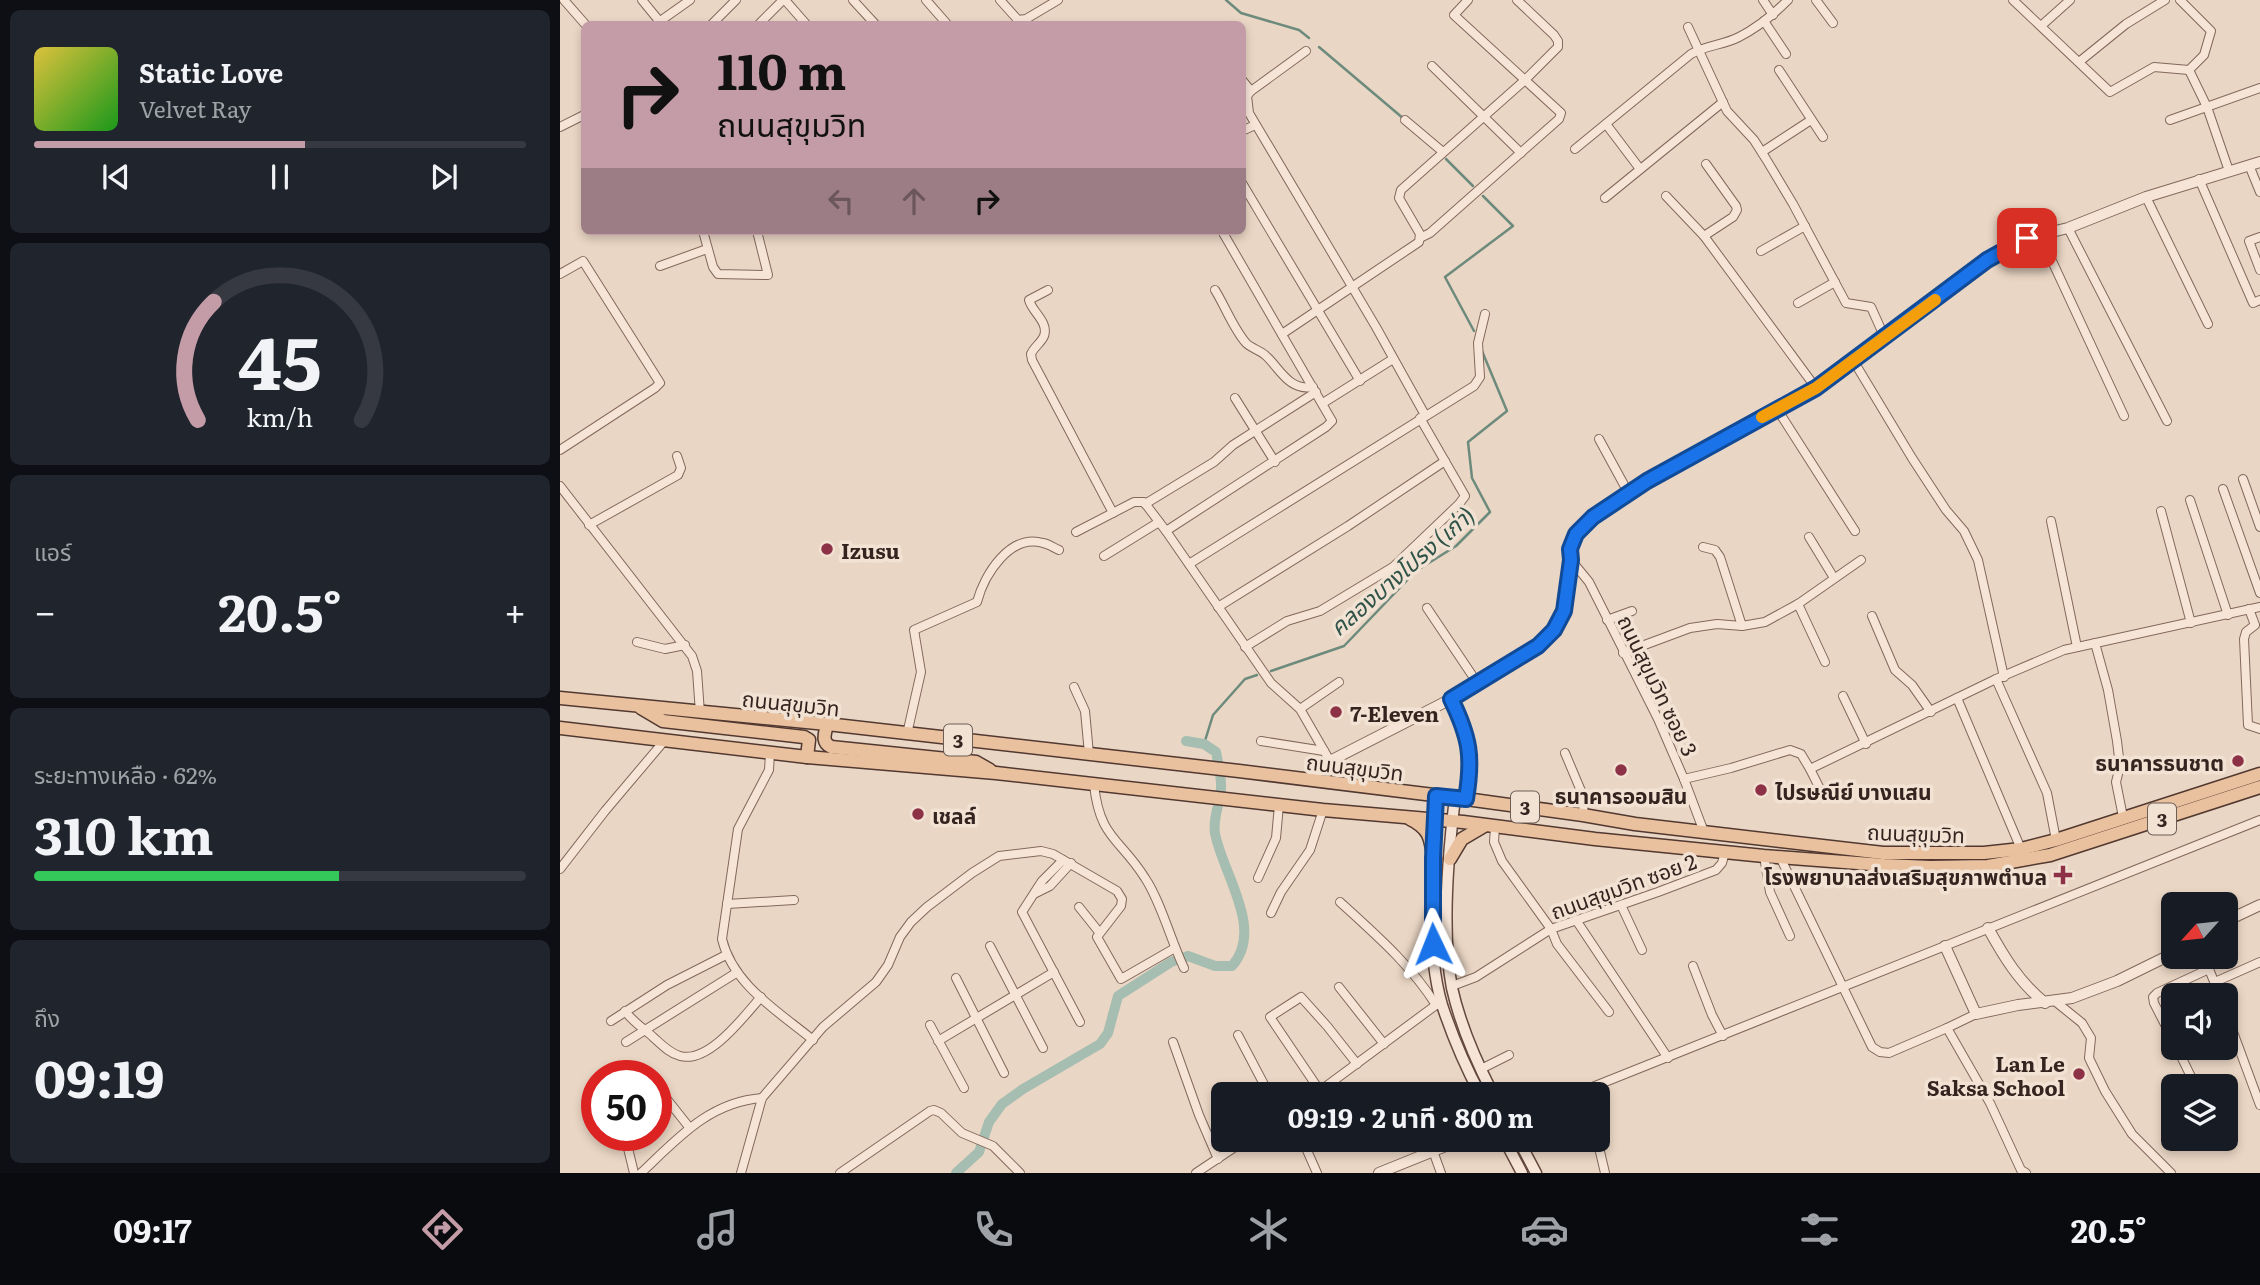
<!DOCTYPE html>
<html lang="th">
<head>
<meta charset="utf-8">
<style>
	:root { --surface:#171b24; --page:#20242c; --text:#f1f3f6; --muted:#9ea1a6; --line:#363941; --accent:#c49ca7 }
	body { margin:0; font-family:Literata,"Noto Sans Thai",serif; background:var(--page); color:var(--text); height:100vh; display:flex; flex-direction:column; font-size:26px; white-space:nowrap }
	* { box-sizing:border-box; margin:0 }
	p { font-size:23px; color:var(--muted) }
	.icon { flex:none; width:38px; height:38px; fill:none; stroke:currentColor; stroke-width:2; stroke-linecap:round; stroke-linejoin:round }
	.map { position:relative; flex:1; overflow:hidden }
	.drawer { display:flex; flex-direction:column; gap:10px; padding:10px; background:#0d0f14; width:560px }
	.drawer>* { flex:none }
	.banner { position:absolute; left:21px; top:21px; width:665px; height:214px; border-radius:10px; box-shadow:0 4px 10px #0003; background:#c49ca7; color:#111; overflow:hidden }
	.needle { width:46px; rotate:243deg }
	.controls { position:absolute; left:1601px; top:892px; display:grid; gap:14px }
	.controls a { display:grid; place-items:center; width:77px; height:77px; border-radius:10px; background:var(--surface); box-shadow:0 4px 10px #0003; font-size:35px }
	.speed { position:absolute; left:21px; top:1060px; display:flex; gap:14px; font-size:35px; font-weight:700; text-align:center }
	.speed>* { display:grid; place-content:center; width:91px; height:91px; border-radius:50%; background:var(--surface); box-shadow:0 4px 10px #0003; line-height:1 }
	.speed .limit { border:10px solid #d22; background:#fff; color:#111 }
	.pin { position:absolute; display:grid; place-items:center; width:60px; height:60px; color:#fff; margin:-30px; border-radius:14px; box-shadow:0 4px 10px #0006 }
	.me { position:absolute; width:77px; margin:-38px; rotate:358deg; stroke-linejoin:round; filter:drop-shadow(0 0 5px #0008) }
	.turn { display:flex; align-items:center; gap:24px; height:147px; padding:0 21px; font-size:32px }
	.turn .icon { width:91px; height:91px; stroke-width:2.5 }
	.turn b { display:block; font-size:49px; line-height:60px }
	.lanes { display:flex; align-items:center; height:66px; padding:0 21px; background:#0003; justify-content:center; gap:35px; direction:ltr }
	.lanes .off { opacity:.35 }
	.big { font-size:52px; font-weight:700; line-height:1.1 }
	.drawer .card { flex:1; display:flex; flex-direction:column; justify-content:center; gap:10px; min-width:0; padding:0 24px; border-radius:10px; background:var(--page) }
	.drawer .dial { align-items:center; gap:0 }
	.dial svg { height:182px; overflow:visible; fill:none; stroke:var(--line); stroke-width:7; stroke-linecap:round; text-anchor:middle }
	.dial text { fill:var(--text); stroke:none }
	.song { display:flex; align-items:center; gap:21px }
	.cover { width:84px; height:84px; border-radius:10px; background:linear-gradient(135deg,hsl(50 70% 55%),hsl(120 70% 35%)) }
	.played { height:7px; border-radius:4px; background:linear-gradient(90deg,var(--accent) 55%,var(--line) 55%) }
	.keys { display:flex; justify-content:space-around; direction:ltr }
	.heat { display:flex; justify-content:space-between; align-items:center; font-size:38px; direction:ltr }
	.charge { height:10px; border-radius:5px; background:linear-gradient(90deg,#34c759 62%,var(--line) 0) }
	.trip { position:absolute; left:651px; top:1082px; width:399px; height:70px; border-radius:10px; background:var(--surface); box-shadow:0 4px 10px #0003; font-weight:700; line-height:70px; text-align:center }
	.tab-bar { display:flex; height:112px; justify-content:space-around; align-items:center; background:#090b0e; color:var(--muted) }
	.tab-bar .icon { width:49px; height:49px }
	.tab-bar .on { color:var(--accent) }
	.tab-bar b { font-size:32px; color:var(--text) }
	main { display:flex; flex:1; min-height:0 }
	.map>svg:first-child { display:block }
	.lines { fill:none; stroke-linecap:round; stroke-linejoin:round }
	.stream { stroke:#6d8b7d; stroke-width:2.5 }
	.canal { stroke:#a6bdb1; stroke-width:10 }
	.minor-casing { stroke:#83685c; stroke-width:10 }
	.tertiary-casing { stroke:#83685c; stroke-width:12 }
	.secondary-casing { stroke:#65493f; stroke-width:13 }
	.primary-casing { stroke:#513830; stroke-width:15 }
	.minor { stroke:#f6e5d7; stroke-width:8 }
	.tertiary { stroke:#f6e5d7; stroke-width:10 }
	.secondary { stroke:#f6e5d7; stroke-width:10 }
	.primary { stroke:#eac19f; stroke-width:12 }
	.route-casing { stroke:#114b97; stroke-width:18 }
	.route { stroke:#1a73e8; stroke-width:12 }
	.slow { stroke:#f59e0b; stroke-width:12 }
	.poi-dot { fill:#8d3147; stroke:#f2e2d3; stroke-width:2.5 }
	.labels { text-anchor:middle; dominant-baseline:central; stroke-width:7; stroke-linejoin:round; paint-order:stroke }
	.shield { fill:#f2e2d3; stroke:#6d5d55; stroke-width:2 }
	.shield-label { font-size:19px; font-weight:bold; fill:#34241f }
	.poi-label { font-size:21px; font-weight:bold; fill:#34241f; stroke:#f2e2d3; text-anchor:start }
	.street-label { font-size:21px; fill:#34241f; stroke:#f2e2d3 }
	.water-label { font-size:23px; font-style:italic; fill:#2f5348; stroke:#f2e2d3 }
</style>
</head>
<body>
<main>
<section class="drawer">
<div class="card">
<div class="song"><i class="cover"></i><div><b>Static Love</b><p>Velvet Ray</p></div></div>
<div class="played"></div>
<div class="keys"><svg class="icon" aria-label="previous" viewBox="0 0 24 24"><path d="M18 5L8 12l10 7zM5 5v14"/></svg><svg class="icon" aria-label="pause" viewBox="0 0 24 24"><path d="M8 5v14M16 5v14"/></svg><svg class="icon" aria-label="next" viewBox="0 0 24 24"><path d="M6 5l10 7-10 7zM19 5v14"/></svg></div>
</div>
<div class="card dial"><svg viewBox="0 0 100 80">
<path d="M14 69A42 42 0 1 1 86 69"/>
<path d="M14 69A42 42 0 0 1 21 17" stroke="#c49ca7"/>
<text x="50" y="56" font-size="32" font-weight="700">45</text>
<text x="50" y="72" font-size="11">km/h</text>
</svg></div>
<div class="card"><p>แอร์</p>
<div class="heat"><a>−</a><b class="big">20.5°</b><a>+</a></div>
</div>
<div class="card"><p>ระยะทางเหลือ · 62%</p><b class="big">310 km</b><div class="charge"></div></div>
<div class="card"><p>ถึง</p><b class="big">09:19</b></div>
</section>
<div class="map">
<svg width="1700" height="1173" viewBox="0 0 1700 1173">
	<rect width="100%" height="100%" fill="#ead6c4"/>
	<g class="lines">
		<g class="stream">
			<polyline points="666,0 681,13 739,30 749,38"/>
			<polyline points="759,47 844,119"/>
			<polyline points="886,159 913,186"/>
			<polyline points="914,331 885,277 953,226 923,196"/>
			<polyline points="711,671 784,646 856,571 896,546 930,512 912,478 908,442 947,411 922,351"/>
			<polyline points="644,744 653,715 685,679 697,675"/>
		</g>
		<path class="canal" d="M 396,1173 L 419,1152 L 429,1122 L 442,1104 L 463,1089 L 540,1044 L 548,1033 L 558,996 L 611,962 L 628,956 L 655,966 L 672,966 C 705,929 662,873 655,833 C 652,817 662,800 661,785 C 661,774 658,763 656,752 L 644,744 L 626,741"/>
		<g class="minor-casing">
			<g id="minor">
				<polyline points="4,0 25,24"/>
				<polyline points="82,0 100,22"/>
				<polyline points="225,0 246,24"/>
				<polyline points="293,0 315,24"/>
				<polyline points="366,0 387,24"/>
				<polyline points="440,0 458,20 466,19 498,0"/>
				<polyline points="1203,0 1213,15"/>
				<polyline points="1256,0 1273,23"/>
				<polyline points="1453,0 1550,92 1594,67 1629,70"/>
				<polyline points="1620,0 1651,31 1644,55 1629,70 1647,107 1669,171"/>
				<polyline points="1204,21 1226,54"/>
				<polyline points="96,24 130,0"/>
				<polyline points="152,24 176,0"/>
				<polyline points="199,24 223,0"/>
				<polyline points="1481,26 1510,0"/>
				<polyline points="1128,27 1167,111 1194,140 1206,159 1233,204 1286,303 1311,307 1324,336"/>
				<polyline points="746,51 691,91 687,96 689,113 816,327 865,415"/>
				<polyline points="1519,62 1566,24 1605,0"/>
				<polyline points="872,66 961,153"/>
				<polyline points="1219,70 1263,137"/>
				<polyline points="682,80 691,91"/>
				<polyline points="845,120 883,152"/>
				<polyline points="1610,120 1700,88"/>
				<polyline points="1046,124 1080,169"/>
				<polyline points="0,127 24,115"/>
				<polyline points="682,131 695,125"/>
				<path d="M 1015,149 L 1131,54 C 1146,45 1164,45 1179,37 C 1197,28 1214,14 1228,0"/>
				<polyline points="1202,152 1251,120"/>
				<polyline points="1689,165 1700,192"/>
				<polyline points="1639,179 1693,303 1700,300"/>
				<polyline points="682,183 800,381"/>
				<polyline points="1106,196 1144,236 1256,388"/>
				<polyline points="1586,197 1648,324"/>
				<polyline points="1045,198 1163,102"/>
				<polyline points="1508,228 1607,421"/>
				<polyline points="143,231 153,267 158,274 208,275 197,231"/>
				<polyline points="1480,235 1564,416"/>
				<polyline points="1144,236 1173,217 1177,210 1176,206 1146,164"/>
				<polyline points="1700,237 1689,241 1700,270"/>
				<polyline points="860,238 870,233 999,119 1001,113 894,15 908,0"/>
				<polyline points="1201,251 1245,226"/>
				<polyline points="100,266 147,249"/>
				<polyline points="0,274 23,261 100,383 95,388 0,450"/>
				<path d="M 488,290 L 469,300 C 472,312 489,322 484,336 C 481,343 474,347 471,354 L 472,360 L 553,513"/>
				<path d="M 655,290 C 665,306 673,328 686,343 C 691,348 699,350 705,355 C 720,368 728,391 753,387"/>
				<polyline points="1238,303 1275,282"/>
				<polyline points="722,334 859,242 860,234 839,198 841,190 965,80 998,47 998,41 994,35 957,0"/>
				<polyline points="1293,360 1352,458 1386,510 1404,531 1418,560 1444,677"/>
				<polyline points="675,398 715,462"/>
				<polyline points="763,403 833,359"/>
				<polyline points="1217,409 1295,531"/>
				<polyline points="1039,439 1069,494"/>
				<polyline points="1683,479 1700,527"/>
				<polyline points="0,486 132,656 137,671 140,713"/>
				<polyline points="1663,489 1700,593"/>
				<polyline points="1630,500 1668,615"/>
				<polyline points="585,504 654,462 673,445 756,392"/>
				<polyline points="1601,511 1631,623"/>
				<polyline points="1491,521 1517,647"/>
				<polyline points="29,525 118,475 121,468 117,456"/>
				<polyline points="606,531 766,427 772,421 662,231"/>
				<polyline points="516,532 574,502 584,502 606,531 711,683 740,709 770,761"/>
				<polyline points="1249,537 1274,578"/>
				<polyline points="1143,547 1155,550 1160,557 1182,626"/>
				<polyline points="544,556 599,522"/>
				<polyline points="1011,560 1029,582 1098,719 1124,779 1144,832"/>
				<polyline points="629,564 914,386 920,377 918,343 925,314"/>
				<polyline points="1238,604 1265,662"/>
				<polyline points="658,607 788,526 885,461"/>
				<polyline points="867,608 918,684"/>
				<polyline points="1689,609 1695,625 1686,632 1684,639 1688,725 1700,729"/>
				<polyline points="1312,616 1335,670 1352,685 1371,712"/>
				<polyline points="1047,620 1072,611"/>
				<polyline points="77,642 105,649 125,645"/>
				<polyline points="1535,643 1548,690 1557,741 1560,766 1556,782 1563,817"/>
				<polyline points="685,647 727,621 760,611 833,567 899,504 905,496 860,418"/>
				<polyline points="1063,653 1130,628 1157,624 1182,626 1205,622 1238,604 1301,560"/>
				<polyline points="1436,679 1487,793 1496,840"/>
				<polyline points="514,687 525,711 529,754"/>
				<polyline points="1283,696 1306,744"/>
				<polyline points="1397,698 1461,849"/>
				<path d="M 891,699 C 910,738 913,757 906,799"/>
				<polyline points="740,709 779,682"/>
				<path d="M 347,734 L 361,672 L 354,630 L 417,602 C 424,575 450,533 483,543 C 489,544 494,548 499,550"/>
				<polyline points="701,741 764,751"/>
				<path d="M 210,753 L 209,770 L 178,829 L 162,939 C 173,985 218,1011 253,1040"/>
				<polyline points="1005,753 1024,798 1023,815"/>
				<polyline points="1250,769 1262,793"/>
				<polyline points="1124,779 1171,768 1230,750 1241,754 1250,769 1436,679 1504,650 1700,607"/>
				<path d="M 534,785 C 540,839 560,838 585,878 C 601,902 611,941 624,968"/>
				<polyline points="935,827 934,842 942,861 991,929 997,944 1049,1012"/>
				<polyline points="1204,856 1210,892 1230,936"/>
				<polyline points="1220,857 1312,1047 1320,1052 1329,1053 1387,1028"/>
				<polyline points="503,860 482,881 462,912 520,1022"/>
				<polyline points="0,869 45,811 105,740"/>
				<polyline points="698,878 716,838 719,805"/>
				<polyline points="476,893 490,886 511,863"/>
				<path d="M 780,902 C 815,934 851,965 876,1005"/>
				<polyline points="167,904 234,900"/>
				<polyline points="1061,905 1082,950"/>
				<polyline points="519,907 539,932"/>
				<polyline points="711,913 721,892 750,850 763,810"/>
				<polyline points="1016,920 1108,1058"/>
				<polyline points="430,946 483,1048"/>
				<polyline points="1644,957 1660,996"/>
				<polyline points="1133,966 1152,1015 1163,1036"/>
				<polyline points="396,978 444,1073"/>
				<polyline points="1655,982 1700,962"/>
				<polyline points="892,986 916,977 991,929 1098,892 1156,870 1162,863 1165,852"/>
				<polyline points="779,987 824,1044"/>
				<polyline points="1496,1002 1522,1023 1531,1038 1529,1058 1545,1091 1572,1134 1611,1173"/>
				<path d="M 65,1011 C 73,1022 83,1028 93,1037 C 101,1044 109,1053 120,1056 C 149,1064 185,1015 201,997"/>
				<polyline points="1666,1013 1700,1105"/>
				<polyline points="1416,1014 1387,1028 1430,1103 1461,1170 1466,1173"/>
				<polyline points="51,1021 107,985 166,955"/>
				<polyline points="370,1025 404,1088"/>
				<polyline points="678,1035 709,1094"/>
				<polyline points="378,1041 494,972"/>
				<polyline points="66,1042 176,973"/>
				<polyline points="613,1042 639,1115 658,1159"/>
				<polyline points="1614,1042 1594,1003 1593,997 1597,993 1649,969"/>
				<polyline points="1617,1048 1636,1087"/>
				<polyline points="921,1069 949,1055"/>
				<polyline points="760,1091 710,1017 741,997 767,1026 797,1064"/>
				<polyline points="96,1092 106,1098 129,1127"/>
				<polyline points="757,1093 876,1005 882,1003"/>
				<polyline points="1015,1094 1700,820"/>
				<polyline points="658,1095 663,1107"/>
				<polyline points="65,1136 74,1173"/>
				<polyline points="742,1139 757,1173"/>
				<polyline points="1037,1139 1045,1173"/>
				<polyline points="873,1151 881,1173"/>
				<path d="M 81,1173 C 117,1139 149,1102 202,1098"/>
				<polyline points="181,1173 202,1098 263,1027 316,982 328,965 340,937 351,922 367,907 412,873 439,856 481,851 493,854 557,891 562,899 561,906 537,937 561,979 615,948"/>
				<polyline points="280,1173 370,1111 374,1110 381,1113 402,1133 433,1146 460,1173"/>
				<polyline points="636,1173 687,1139"/>
			</g>
		</g>
		<g class="tertiary-casing">
			<g id="tertiary">
				<polyline points="747,780 770,761 891,699 977,646 994,630 1004,611 1011,560 1010,549 1016,534 1033,517 1087,481 1256,388 1427,260 1467,238 1508,228 1586,197 1700,162"/>
				<polyline points="1666,921 1700,905"/>
				<path d="M 1428,928 C 1444,957 1459,982 1485,1003"/>
				<polyline points="1385,946 1416,1014 1458,1005 1512,998 1557,981 1614,953"/>
				<polyline points="819,1173 903,1139"/>
			</g>
		</g>
		<g class="secondary-casing">
			<g id="secondary">
				<path d="M 876,796 C 871,855 865,948 882,1005 C 892,1035 905,1066 920,1094"/>
				<path d="M 895,798 C 888,855 881,931 892,988 C 900,1024 916,1061 933,1094"/>
				<polyline points="944,1139 962,1173"/>
				<polyline points="958,1139 976,1173"/>
			</g>
		</g>
		<g class="primary-casing">
			<g id="primary">
				<polyline points="0,698 267,724 679,771 906,799 1023,815 1075,824 1323,853 1424,853 1461,849 1496,840 1700,774"/>
				<polyline points="81,708 103,721 244,737 249,740 247,757"/>
				<path d="M 267,724 C 265,734 261,742 271,747 L 416,762 L 430,770"/>
				<polyline points="0,728 247,757 436,773 763,810 903,822 1035,839 1204,856 1324,865 1370,867 1428,866 1490,855 1700,787"/>
				<path d="M 850,819 C 869,828 871,838 873,858"/>
				<polyline points="890,859 902,839 924,826"/>
			</g>
		</g>
		<use href="#minor" class="minor"/>
		<use href="#tertiary" class="tertiary"/>
		<use href="#secondary" class="secondary"/>
		<use href="#primary" class="primary"/>
	</g>
	<g class="lines">
		<g class="route-casing">
			<path id="route" d="M 873,944 L 873,858 L 876,796 L 906,799 C 913,757 910,738 891,699 L 978,646 L 994,630 L 1004,611 L 1011,560 L 1010,549 L 1016,534 L 1033,517 L 1087,481 L 1256,388 L 1427,260 L 1467,238"/>
		</g>
		<use href="#route" class="route"/>
		<polyline class="slow" points="1202,417 1256,388 1375,300"/>
	</g>
	<g class="poi-dot">
		<circle cx="267" cy="549" r="7"/>
		<circle cx="776" cy="712" r="7"/>
		<circle cx="1678" cy="761" r="7"/>
		<circle cx="1061" cy="770" r="7"/>
		<circle cx="1201" cy="790" r="7"/>
		<circle cx="358" cy="814" r="7"/>
		<path d="M1499.5 864.5h7v7h7v7h-7v7h-7v-7h-7v-7h7z"/>
		<circle cx="1519" cy="1074" r="7"/>
	</g>
	<g class="labels">
		<g class="shield">
			<rect x="384" y="724.5" width="28" height="31" rx="5"/>
			<rect x="951" y="791.5" width="28" height="31" rx="5"/>
			<rect x="1588" y="803.5" width="28" height="31" rx="5"/>
		</g>
		<g class="shield-label">
			<text x="398" y="740">3</text>
			<text x="965" y="807">3</text>
			<text x="1602" y="819">3</text>
		</g>
		<g class="poi-label">
			<text x="281" y="549">Izusu</text>
			<text x="790" y="712">7-Eleven</text>
			<text x="1664" y="761" text-anchor="end">ธนาคารธนชาต</text>
			<text x="1215" y="790">ไปรษณีย์ บางแสน</text>
			<text x="1061" y="794" text-anchor="middle">ธนาคารออมสิน</text>
			<text x="372" y="814">เชลล์</text>
			<text x="1487" y="875" text-anchor="end">โรงพยาบาลส่งเสริมสุขภาพตำบล</text>
			<text x="1505" y="1062" text-anchor="end">Lan Le<tspan x="1505" dy="24">Saksa School</tspan></text>
		</g>
		<g class="street-label">
			<text transform="translate(1099 685) rotate(64)">ถนนสุขุมวิท ซอย 3</text>
			<text transform="translate(231 702) rotate(6)">ถนนสุขุมวิท</text>
			<text transform="translate(795 766) rotate(7)">ถนนสุขุมวิท</text>
			<text transform="translate(1356 832) rotate(2)">ถนนสุขุมวิท</text>
			<text transform="translate(1063 885) rotate(-20)">ถนนสุขุมวิท ซอย 2</text>
		</g>
		<g class="water-label">
			<text transform="translate(841 570) rotate(-41)">คลองบางโปรง (เก่า)</text>
		</g>
	</g>
</svg>
<div class="controls">
<a><svg class="needle" viewBox="-14 -14 28 28"><path d="M0-13l5 13h-10z" fill="#e53935"/><path d="M0 13l5-13h-10z" fill="#9ea1a6"/></svg></a>
<a><svg class="icon" aria-label="sound" viewBox="0 0 24 24"><path d="M4 9h4l5-4v14l-5-4H4zM17 9q2 3 0 6"/></svg></a>
<a><svg class="icon" aria-label="layers" viewBox="0 0 24 24"><path d="M12 4l9 5-9 5-9-5zM3 14l9 5 9-5"/></svg></a>
</div>
<div class="speed"><div class="limit">50</div></div>
<div class="pin" style="left:1467px;top:238px;background:#d93025"><svg class="icon" aria-label="arrive" viewBox="0 0 24 24"><path d="M6 21V4h12l-3 4 3 4H6"/></svg></div>
<svg class="me" style="left:873px;top:944px" viewBox="-20 -20 40 40"><path d="M0-17L14 15 0 8-14 15z" fill="#1a73e8" stroke="#fff" stroke-width="4"/></svg>
<div class="trip">09:19 · 2 นาที · 800 m</div>
<div class="banner">
<div class="turn"><svg class="icon" aria-label="right" viewBox="0 0 24 24"><path d="M7 20v-9h11M14 6l5 5-5 5"/></svg><div><b>110 m</b>ถนนสุขุมวิท</div></div>
<div class="lanes"><svg class="icon off" aria-label="left" viewBox="0 0 24 24"><path d="M17 20v-9H6M10 6l-5 5 5 5"/></svg><svg class="icon off" aria-label="ahead" viewBox="0 0 24 24"><path d="M12 20V5M6 11l6-6 6 6"/></svg><svg class="icon" aria-label="right" viewBox="0 0 24 24"><path d="M7 20v-9h11M14 6l5 5-5 5"/></svg></div>
</div>
</div>
</main>
<nav class="tab-bar">
<b>09:17</b>
<svg class="icon on" aria-label="directions" viewBox="0 0 24 24"><path d="M12 3l9 9-9 9-9-9zM9 14v-3h6M13 9l2 2-2 2"/></svg>
<svg class="icon" aria-label="music" viewBox="0 0 24 24"><path d="M9 18V5l10-2v13"/><circle cx="6" cy="18" r="3"/><circle cx="16" cy="16" r="3"/></svg>
<svg class="icon" aria-label="phone" viewBox="0 0 24 24"><path d="M5 4h4l2 5-3 2q2 4 5 5l2-3 5 2v4C11 20 4 13 5 4z"/></svg>
<svg class="icon" aria-label="climate" viewBox="0 0 24 24"><path d="M12 3v18M4 7l16 10M4 17L20 7"/></svg>
<svg class="icon" aria-label="car" viewBox="0 0 24 24"><path d="M5 17H2v-5l4-1 3-4h7l3 4 3 1v5h-3M9 17h6M6 11h13"/><circle cx="7" cy="17" r="2"/><circle cx="17" cy="17" r="2"/></svg>
<svg class="icon" aria-label="filters" viewBox="0 0 24 24"><path d="M4 7h16M4 17h16"/><circle cx="9" cy="7" r="2"/><circle cx="15" cy="17" r="2"/></svg>
<b>20.5°</b>
</nav>
</body>
</html>
